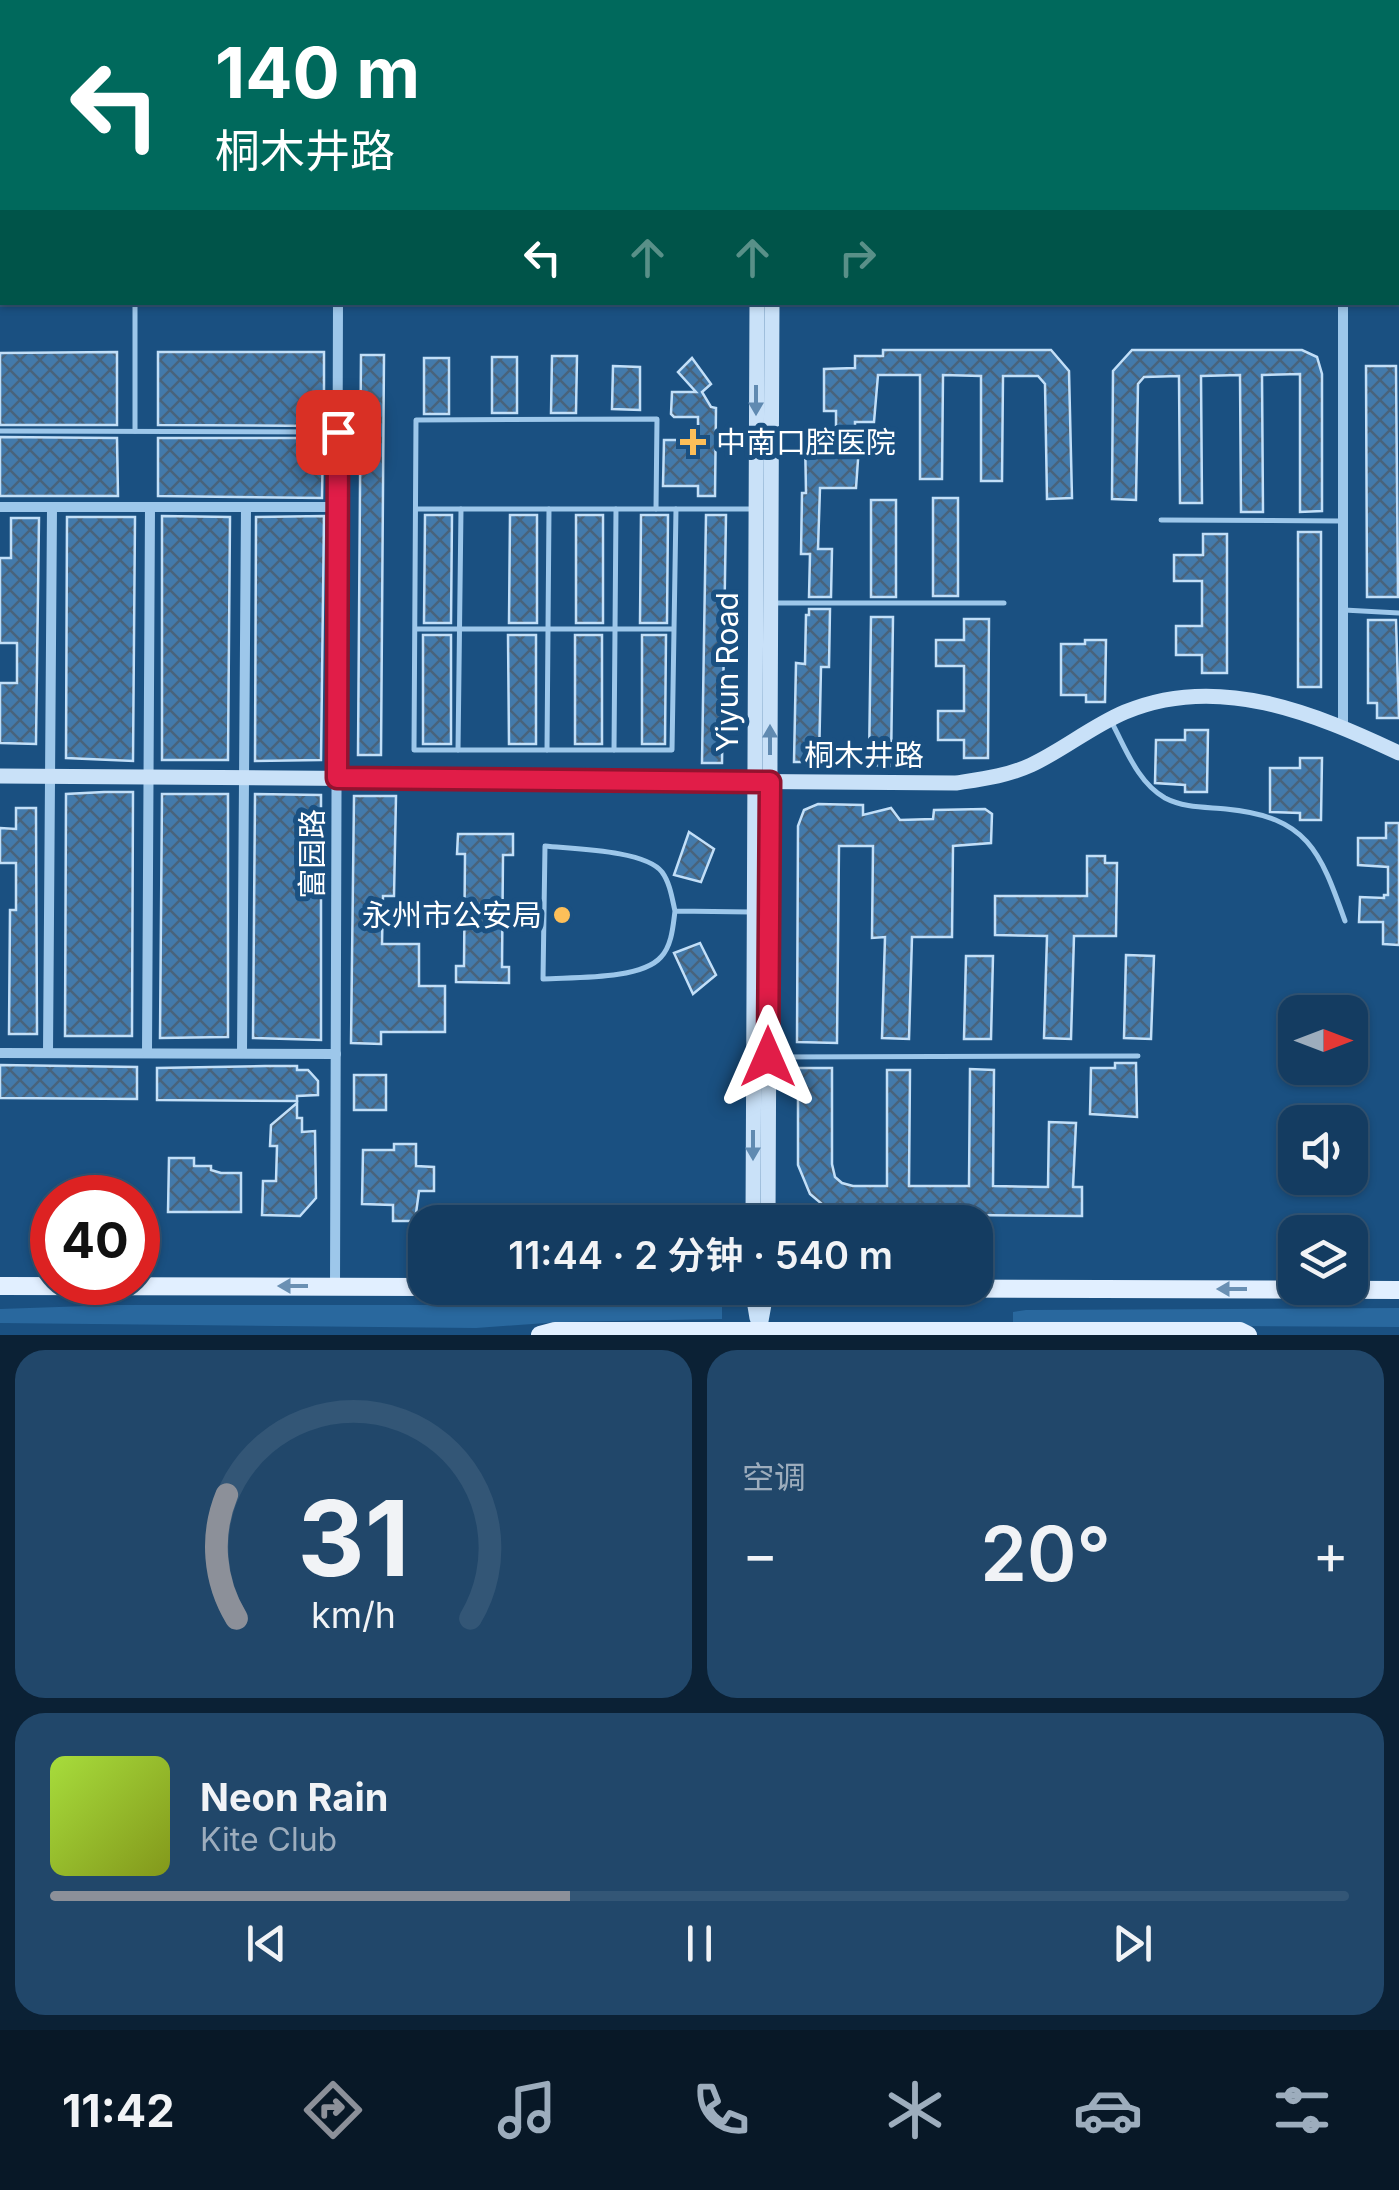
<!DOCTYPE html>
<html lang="zh">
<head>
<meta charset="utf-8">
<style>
	:root { --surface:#143c61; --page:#21476a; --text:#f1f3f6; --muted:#9dadbd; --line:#335676; --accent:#8c9099 }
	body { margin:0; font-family:Inter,"Noto Sans SC",sans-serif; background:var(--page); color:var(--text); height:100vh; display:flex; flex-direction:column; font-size:38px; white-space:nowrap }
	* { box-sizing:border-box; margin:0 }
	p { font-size:32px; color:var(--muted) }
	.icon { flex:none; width:55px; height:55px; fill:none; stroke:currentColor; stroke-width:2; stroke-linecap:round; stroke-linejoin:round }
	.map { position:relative; height:1335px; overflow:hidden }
	.panel { display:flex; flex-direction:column; gap:15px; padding:15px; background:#0b2135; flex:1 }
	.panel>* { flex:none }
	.top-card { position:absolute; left:0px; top:0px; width:1400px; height:305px; box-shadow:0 2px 8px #0004,0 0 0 2px var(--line); background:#00695c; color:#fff; overflow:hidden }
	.needle { width:65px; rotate:90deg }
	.tools { position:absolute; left:1278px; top:995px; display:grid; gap:20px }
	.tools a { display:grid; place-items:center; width:90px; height:90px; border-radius:20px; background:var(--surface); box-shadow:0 2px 8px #0004,0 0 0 2px var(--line); font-size:50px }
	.speed { position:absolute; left:30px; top:1175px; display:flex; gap:20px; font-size:50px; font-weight:700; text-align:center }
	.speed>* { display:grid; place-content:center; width:130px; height:130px; border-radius:50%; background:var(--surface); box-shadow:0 2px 8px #0004,0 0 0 2px var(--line); line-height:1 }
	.speed .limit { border:15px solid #d22; background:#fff; color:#111 }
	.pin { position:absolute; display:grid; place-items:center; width:85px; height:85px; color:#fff; margin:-42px; border-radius:20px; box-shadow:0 5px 15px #0006 }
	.me { position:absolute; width:110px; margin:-55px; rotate:0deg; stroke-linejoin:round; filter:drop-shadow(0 0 8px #0008) }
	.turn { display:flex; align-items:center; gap:35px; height:210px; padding:0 50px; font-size:45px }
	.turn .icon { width:130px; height:130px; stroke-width:2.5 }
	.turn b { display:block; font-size:70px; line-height:85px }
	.lanes { display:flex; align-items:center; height:95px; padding:0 50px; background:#0003; justify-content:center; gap:50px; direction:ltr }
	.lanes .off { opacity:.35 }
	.big { font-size:75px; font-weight:600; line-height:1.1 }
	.panel .widget { flex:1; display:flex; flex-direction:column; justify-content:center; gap:15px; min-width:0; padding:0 35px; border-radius:30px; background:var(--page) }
	.panel .dial { align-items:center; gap:0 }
	.dial svg { height:260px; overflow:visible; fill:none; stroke:var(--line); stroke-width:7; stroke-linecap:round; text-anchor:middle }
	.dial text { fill:var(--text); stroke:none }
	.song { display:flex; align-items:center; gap:30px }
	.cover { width:120px; height:120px; border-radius:15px; background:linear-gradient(135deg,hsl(80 70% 55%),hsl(70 70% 35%)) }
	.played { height:10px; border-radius:5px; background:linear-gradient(90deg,var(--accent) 40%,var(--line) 40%) }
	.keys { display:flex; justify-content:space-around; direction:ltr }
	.heat { display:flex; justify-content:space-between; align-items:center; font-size:55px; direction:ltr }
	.panel .tiles { flex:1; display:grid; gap:15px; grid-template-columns:1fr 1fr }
	.widget:last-child { grid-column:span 2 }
	.trip { position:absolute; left:408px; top:1205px; width:585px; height:100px; border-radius:30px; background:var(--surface); box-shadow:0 2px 8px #0004,0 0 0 2px var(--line); font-weight:600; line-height:100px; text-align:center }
	.dock { display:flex; height:160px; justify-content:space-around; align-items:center; background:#081827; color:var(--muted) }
	.dock .icon { width:70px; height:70px }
	.dock .current { color:var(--accent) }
	.dock b { font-size:45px; color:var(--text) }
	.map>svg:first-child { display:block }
	.green { fill:#29689e }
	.building { fill:url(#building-cross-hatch); stroke:#c2dff8; stroke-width:2.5 }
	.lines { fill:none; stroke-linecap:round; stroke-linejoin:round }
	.lane { stroke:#9dc7ea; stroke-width:5 }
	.street { stroke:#9dc7ea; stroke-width:10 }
	.secondary { stroke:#c9e1f8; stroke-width:15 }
	.primary { stroke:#e1efff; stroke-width:18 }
	.oneway { fill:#608ab1 }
	.oneway2 { fill:#6a90b3 }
	.route-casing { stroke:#92132f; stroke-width:25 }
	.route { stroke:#e11d48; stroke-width:18 }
	.poi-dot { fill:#fdbf59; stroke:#1a5081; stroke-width:4 }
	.labels { text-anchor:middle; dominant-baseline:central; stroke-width:10; stroke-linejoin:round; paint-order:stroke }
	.poi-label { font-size:30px; fill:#fff; stroke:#1a5081; text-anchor:start }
	.street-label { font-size:30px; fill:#fff; stroke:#1a5081 }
</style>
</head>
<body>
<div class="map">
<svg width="1399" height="1335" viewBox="0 0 1399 1335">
	<defs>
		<pattern id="building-cross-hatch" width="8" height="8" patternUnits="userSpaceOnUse" patternTransform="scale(2.5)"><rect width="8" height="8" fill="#437aab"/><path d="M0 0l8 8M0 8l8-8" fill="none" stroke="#48637c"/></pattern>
	</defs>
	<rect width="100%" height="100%" fill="#1a5081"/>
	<g class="green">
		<polygon points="117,1305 722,1305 722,1319 560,1322 476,1328 0,1323 0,1309"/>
		<polygon points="1399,1308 1399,1327 1013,1325 1013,1312 1026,1310"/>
	</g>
	<g class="building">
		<polygon points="883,350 1051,350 1069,371 1072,498 1047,499 1045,384 1038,376 1003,376 1002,481 981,481 981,376 943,375 942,479 920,479 920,375 878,375 874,422 855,422 855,446 859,446 856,488 820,488 818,549 832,549 831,597 809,597 810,554 801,554 802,493 806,493 805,435 836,435 836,411 824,411 824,369 855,368 855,356 883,356"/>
		<polygon points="1132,350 1302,350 1317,357 1322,374 1322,511 1300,512 1300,374 1262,375 1263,512 1241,512 1240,375 1201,376 1202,503 1180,503 1179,376 1144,377 1138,384 1136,500 1112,499 1113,371"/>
		<polygon points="117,352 117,425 0,425 0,353"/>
		<polygon points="158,352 324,352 324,423 323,426 158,425"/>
		<polygon points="361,355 384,355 381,755 358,755"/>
		<polygon points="552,356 577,356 576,413 551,413"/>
		<rect x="492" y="357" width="25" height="56"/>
		<rect x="424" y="358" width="25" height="56"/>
		<polygon points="692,358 711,384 702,392 711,407 716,408 715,496 698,496 698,486 663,486 664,440 698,440 698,417 674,417 671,414 672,392 696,392 678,372"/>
		<polygon points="613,366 640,367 640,410 612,409"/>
		<polygon points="1366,366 1396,366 1398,597 1367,597"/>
		<polygon points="0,437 117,438 118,496 0,496"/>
		<polygon points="158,438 323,438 322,498 158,496"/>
		<rect x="933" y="498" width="25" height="98"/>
		<rect x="871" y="500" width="25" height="97"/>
		<polygon points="425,515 452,515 451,623 424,623"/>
		<polygon points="510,515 537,515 537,623 509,623"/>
		<rect x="576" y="515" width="27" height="108"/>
		<polygon points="641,515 668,515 667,623 640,623"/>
		<polygon points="706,515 726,515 722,763 702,763"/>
		<polygon points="162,516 230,517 228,760 162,760"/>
		<polygon points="324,516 321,760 255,761 256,517"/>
		<polygon points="67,517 135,517 133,761 66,758"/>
		<polygon points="11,518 39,518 36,744 0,743 0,683 17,683 17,643 0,643 0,558 11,558"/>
		<rect x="1298" y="532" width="23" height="155"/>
		<polygon points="1203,534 1227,534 1227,673 1202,673 1202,655 1176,655 1176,626 1202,626 1202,581 1174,581 1174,555 1203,555"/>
		<polygon points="809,609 830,609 829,667 821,667 819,762 794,762 796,663 805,664 806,615 809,615"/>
		<polygon points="871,617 893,617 891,766 869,765"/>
		<polygon points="964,619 989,619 988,758 964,758 964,740 938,740 938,711 964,711 964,666 936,666 936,640 964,640"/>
		<polygon points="1368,620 1396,620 1399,718 1377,718 1377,703 1368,703"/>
		<rect x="423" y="635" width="28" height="109"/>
		<polygon points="508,635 536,635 536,744 509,744"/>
		<rect x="575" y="635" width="27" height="109"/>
		<polygon points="642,635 666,635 665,744 642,744"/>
		<polygon points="1085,640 1106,640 1105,702 1086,702 1086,695 1061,695 1061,644 1085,644"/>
		<polygon points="1185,730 1208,730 1207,792 1185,792 1185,785 1155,783 1156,740 1185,740"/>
		<polygon points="1300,758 1322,758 1321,820 1300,820 1300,813 1270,812 1270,768 1300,768"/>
		<polygon points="104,792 133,792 132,1036 65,1036 66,794"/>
		<polygon points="162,794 228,794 228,1037 160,1038"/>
		<polygon points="255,794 321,795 321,1040 253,1038"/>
		<polygon points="354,796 396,796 394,896 383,896 382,944 419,944 419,986 445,986 445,1032 381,1032 381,1044 351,1043"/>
		<polygon points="818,804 863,805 863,815 891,808 900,820 933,819 934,810 985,809 992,814 991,843 953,846 952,937 912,937 909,1039 882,1038 885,937 872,938 873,846 839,846 837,1043 797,1042 798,826 804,810"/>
		<polygon points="16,808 36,808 37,1034 9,1034 10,910 16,910 16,863 0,863 0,828 16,829"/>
		<polygon points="1386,823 1399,823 1399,945 1383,944 1383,922 1359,922 1360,897 1384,898 1384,895 1388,895 1388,867 1358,865 1358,838 1386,838"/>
		<polygon points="689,832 714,849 701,882 674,875"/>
		<polygon points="458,834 513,834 513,855 503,855 502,967 509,967 509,983 456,982 456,966 464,966 465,854 457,854"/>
		<polygon points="1087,856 1105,856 1105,863 1117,863 1116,936 1074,936 1071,1039 1044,1038 1047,936 995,935 995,896 1087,896"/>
		<polygon points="700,943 716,975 693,994 674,953"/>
		<polygon points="1126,955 1154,956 1151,1039 1124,1038"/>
		<polygon points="966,956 993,956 991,1039 964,1039"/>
		<polygon points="1115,1063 1136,1063 1137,1117 1090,1114 1091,1068 1115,1068"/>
		<polygon points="0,1065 137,1067 137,1099 0,1098"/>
		<polygon points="265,1066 297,1066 297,1070 308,1070 318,1081 318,1095 297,1096 297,1101 157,1100 157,1068"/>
		<polygon points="798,1068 832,1068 832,1164 835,1177 842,1183 853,1186 887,1186 887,1070 910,1070 909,1186 969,1186 970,1069 994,1070 993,1186 1048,1187 1049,1122 1076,1123 1073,1187 1082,1187 1082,1216 851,1214 823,1205 810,1194 798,1165"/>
		<rect x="354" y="1075" width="32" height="35"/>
		<polygon points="297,1103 297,1118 302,1118 302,1132 315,1131 316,1198 300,1216 262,1215 263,1181 276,1181 277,1146 270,1146 271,1125"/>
		<polygon points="394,1144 416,1144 416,1166 434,1167 434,1191 419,1191 415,1221 393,1221 393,1205 362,1204 363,1150 394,1150"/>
		<polygon points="169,1158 194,1158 194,1166 211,1166 211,1170 221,1173 241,1173 241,1212 168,1212"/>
	</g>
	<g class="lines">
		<g class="lane">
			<polyline points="0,431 337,432"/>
			<polyline points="135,431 135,302"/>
			<polyline points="416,509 753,509"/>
			<polyline points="656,509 657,419 416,420 414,750 672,750 676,509"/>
			<polyline points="1161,520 1341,521"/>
			<polyline points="774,603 1004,603"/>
			<polyline points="1344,610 1399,613"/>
			<polyline points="416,629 673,629"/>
			<path d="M 1112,723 C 1126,749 1138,783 1165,798 C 1184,808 1206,807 1226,809 C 1308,817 1320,851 1345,921"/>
			<polyline points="458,750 461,509"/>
			<polyline points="547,750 549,509"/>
			<polyline points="614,750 616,509"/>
			<path d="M 675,911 C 673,926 672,945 661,957 C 641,980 573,977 543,979 L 545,846 C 573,849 645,850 662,872 C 670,883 672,898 675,911 L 751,912"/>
			<polyline points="772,1057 1138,1056"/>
		</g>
		<g class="street">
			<polyline points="115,2 115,0"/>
			<polyline points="0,507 338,507"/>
			<polyline points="1343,727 1343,302"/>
			<polyline points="0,1053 336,1054"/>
			<polyline points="48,1053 52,507"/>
			<polyline points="147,1053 150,507"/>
			<polyline points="242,1053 246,507"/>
			<polyline points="335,1286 338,302"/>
		</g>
		<g class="secondary">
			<polyline points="758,2 758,0"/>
			<polyline points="773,2 773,0"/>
			<polyline points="1398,262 1399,262"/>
			<polyline points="0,266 2,266"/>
			<polyline points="1398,289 1399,289"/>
			<polyline points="0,297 2,297"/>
			<path d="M 0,776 L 956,783 C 982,779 1007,776 1031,765 C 1063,750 1092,726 1125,712 C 1218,673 1314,713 1399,753"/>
			<polyline points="753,1222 757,302"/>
			<polyline points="768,1222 772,302"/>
			<polyline points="752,1288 757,1318"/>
			<polyline points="759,1332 767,1288"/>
		</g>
		<g class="primary">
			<polyline points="0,1286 425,1287"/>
			<polyline points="798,1288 1399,1290"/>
			<polyline points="540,1335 555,1331 1240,1331 1248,1335"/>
		</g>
	</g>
	<defs><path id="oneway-solid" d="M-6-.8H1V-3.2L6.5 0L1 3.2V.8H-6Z" transform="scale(2.5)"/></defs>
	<g class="oneway">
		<use href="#oneway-solid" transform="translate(756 400) rotate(90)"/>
		<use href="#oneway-solid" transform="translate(770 740) rotate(-90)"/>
		<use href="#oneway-solid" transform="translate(753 1145) rotate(90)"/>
	</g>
	<g class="oneway2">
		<use href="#oneway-solid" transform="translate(293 1286) rotate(-180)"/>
		<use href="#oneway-solid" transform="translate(1232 1289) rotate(-180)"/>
	</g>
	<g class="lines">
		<g class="route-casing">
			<polyline id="route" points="338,432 337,778 770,782 768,1057"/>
		</g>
		<use href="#route" class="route"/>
	</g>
	<g class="poi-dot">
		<path d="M688 427h10v10h10v10h-10v10h-10v-10h-10v-10h10z"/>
		<circle cx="562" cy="915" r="10"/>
	</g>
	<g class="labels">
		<g class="poi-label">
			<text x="716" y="442">中南口腔医院</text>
			<text x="542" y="915" text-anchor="end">永州市公安局</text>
		</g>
		<g class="street-label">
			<text transform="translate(727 672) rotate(-90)">Yiyun Road</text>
			<text x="864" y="755">桐木井路</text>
			<text transform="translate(312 854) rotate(-90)">富园路</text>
		</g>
	</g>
</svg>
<div class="tools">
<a><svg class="needle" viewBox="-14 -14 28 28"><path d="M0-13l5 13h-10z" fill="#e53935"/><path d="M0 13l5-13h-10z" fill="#9dadbd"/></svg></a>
<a><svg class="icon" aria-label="sound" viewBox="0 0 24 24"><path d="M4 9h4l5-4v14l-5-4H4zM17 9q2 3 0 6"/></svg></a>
<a><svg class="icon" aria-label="layers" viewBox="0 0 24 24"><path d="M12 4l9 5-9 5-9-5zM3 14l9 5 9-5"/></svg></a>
</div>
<div class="speed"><div class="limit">40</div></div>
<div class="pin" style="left:338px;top:432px;background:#d93025"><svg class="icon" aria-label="arrive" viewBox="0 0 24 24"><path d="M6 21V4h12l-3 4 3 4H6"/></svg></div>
<svg class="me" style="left:768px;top:1057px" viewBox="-20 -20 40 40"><path d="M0-17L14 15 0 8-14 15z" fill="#e11d48" stroke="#fff" stroke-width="4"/></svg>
<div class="trip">11:44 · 2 分钟 · 540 m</div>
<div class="top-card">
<div class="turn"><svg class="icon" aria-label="left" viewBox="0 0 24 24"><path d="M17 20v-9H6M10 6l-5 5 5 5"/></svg><div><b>140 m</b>桐木井路</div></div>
<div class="lanes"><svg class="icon" aria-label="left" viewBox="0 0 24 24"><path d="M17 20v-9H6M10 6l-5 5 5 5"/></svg><svg class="icon off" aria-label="ahead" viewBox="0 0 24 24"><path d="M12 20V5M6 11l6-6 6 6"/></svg><svg class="icon off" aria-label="ahead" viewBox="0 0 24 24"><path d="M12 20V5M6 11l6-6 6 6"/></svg><svg class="icon off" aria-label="right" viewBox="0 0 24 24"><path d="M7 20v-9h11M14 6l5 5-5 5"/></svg></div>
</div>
</div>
<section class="panel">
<div class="tiles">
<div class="widget dial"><svg viewBox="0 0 100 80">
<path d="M14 69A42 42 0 1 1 86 69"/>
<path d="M14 69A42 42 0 0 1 11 31" stroke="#8c9099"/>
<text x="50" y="56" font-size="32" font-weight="700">31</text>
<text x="50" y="72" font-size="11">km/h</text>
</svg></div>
<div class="widget"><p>空调</p>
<div class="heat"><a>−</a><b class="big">20°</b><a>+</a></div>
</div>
<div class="widget">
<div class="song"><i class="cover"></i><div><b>Neon Rain</b><p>Kite Club</p></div></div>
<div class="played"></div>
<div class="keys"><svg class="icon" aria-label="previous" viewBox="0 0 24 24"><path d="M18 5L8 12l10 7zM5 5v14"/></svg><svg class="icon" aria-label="pause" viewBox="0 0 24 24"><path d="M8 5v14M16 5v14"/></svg><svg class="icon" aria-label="next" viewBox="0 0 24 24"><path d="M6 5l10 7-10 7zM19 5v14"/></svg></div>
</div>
</div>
</section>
<nav class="dock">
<b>11:42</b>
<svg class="icon current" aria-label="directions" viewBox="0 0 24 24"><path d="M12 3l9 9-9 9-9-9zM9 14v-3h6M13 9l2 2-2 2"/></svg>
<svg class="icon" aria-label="music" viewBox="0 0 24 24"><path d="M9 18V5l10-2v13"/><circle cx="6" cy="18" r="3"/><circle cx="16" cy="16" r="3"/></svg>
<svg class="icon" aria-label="phone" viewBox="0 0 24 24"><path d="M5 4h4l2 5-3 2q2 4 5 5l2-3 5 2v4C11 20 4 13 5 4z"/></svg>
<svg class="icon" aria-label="climate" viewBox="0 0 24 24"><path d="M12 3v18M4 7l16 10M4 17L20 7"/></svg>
<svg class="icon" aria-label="car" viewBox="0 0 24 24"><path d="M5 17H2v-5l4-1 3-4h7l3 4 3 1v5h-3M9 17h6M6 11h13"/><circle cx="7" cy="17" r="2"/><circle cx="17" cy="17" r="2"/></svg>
<svg class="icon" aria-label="filters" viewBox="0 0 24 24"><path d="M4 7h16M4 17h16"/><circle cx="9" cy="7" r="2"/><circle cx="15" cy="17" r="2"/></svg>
</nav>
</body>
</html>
